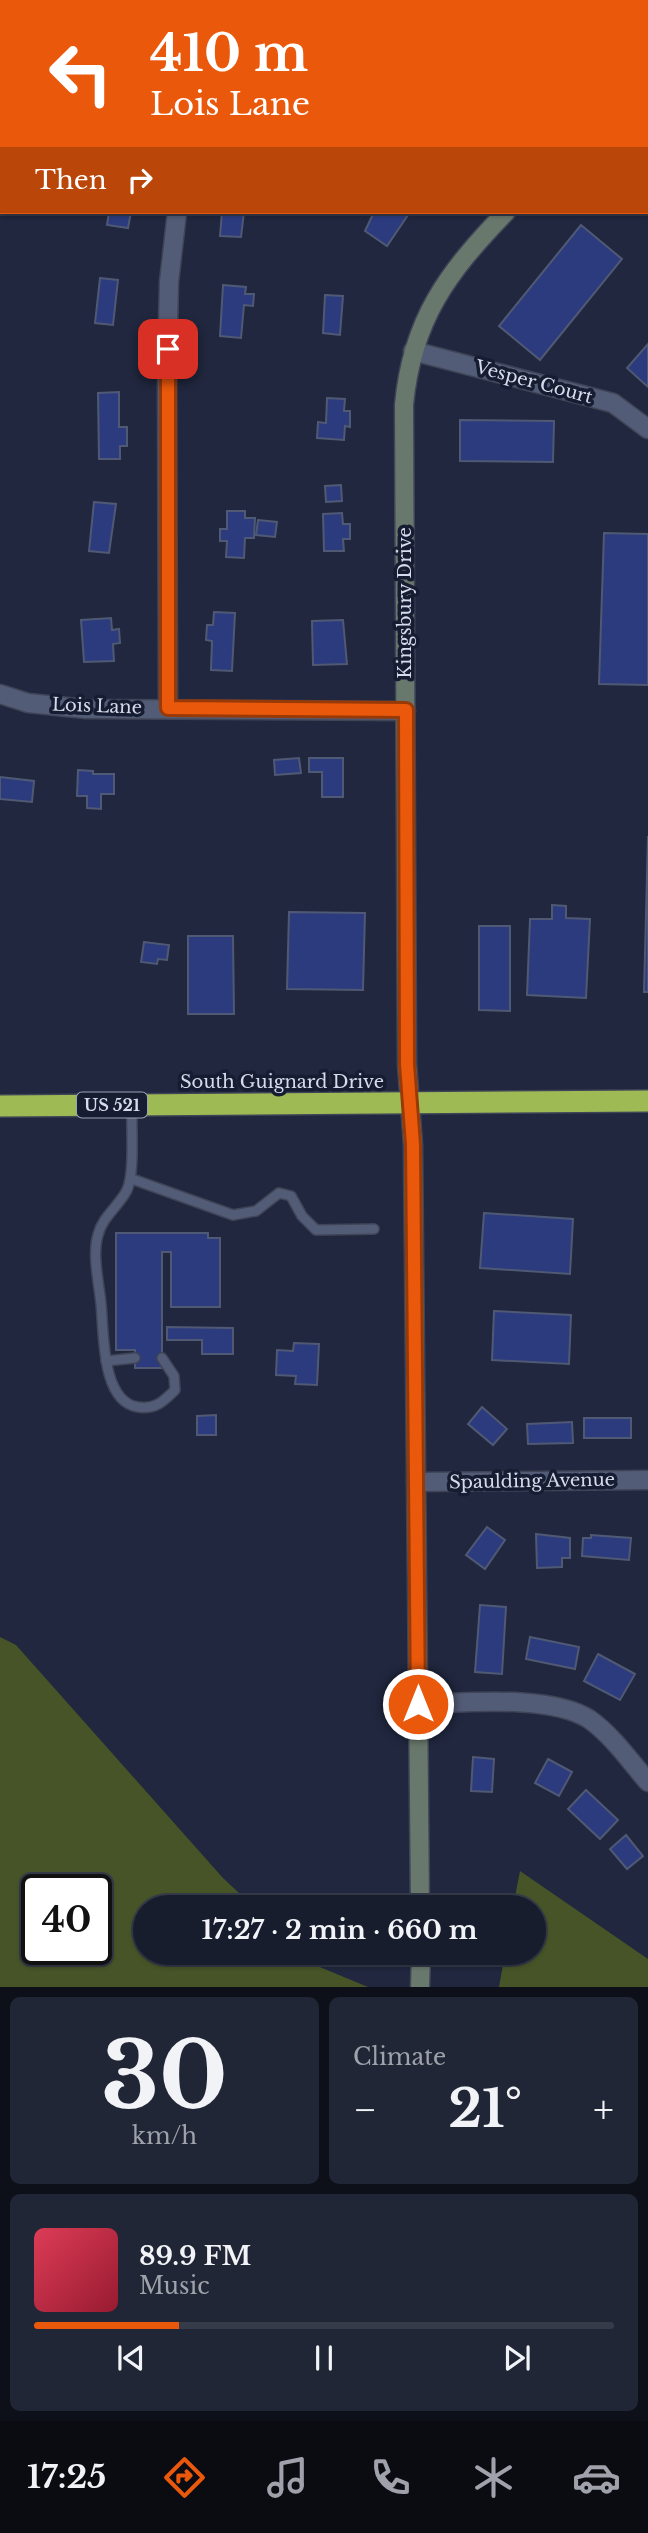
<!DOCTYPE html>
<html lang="en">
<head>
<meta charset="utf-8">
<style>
	:root { --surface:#181d2e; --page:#212636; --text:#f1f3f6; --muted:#9fa2aa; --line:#363b4a; --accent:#ea580c }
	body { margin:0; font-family:"Libre Baskerville",serif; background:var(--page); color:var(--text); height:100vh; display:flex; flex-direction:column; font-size:26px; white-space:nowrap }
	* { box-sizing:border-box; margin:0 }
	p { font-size:23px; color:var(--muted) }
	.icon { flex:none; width:38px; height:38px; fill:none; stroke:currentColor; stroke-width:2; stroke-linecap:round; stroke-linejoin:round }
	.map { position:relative; height:1987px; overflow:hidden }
	.drawer { display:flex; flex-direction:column; gap:10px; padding:10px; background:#0d1019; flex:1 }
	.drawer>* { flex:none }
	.top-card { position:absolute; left:0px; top:0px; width:649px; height:214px; box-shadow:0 2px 5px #0004,0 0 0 2px var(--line); background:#ea580c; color:#fff; overflow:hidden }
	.speed { position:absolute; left:21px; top:1874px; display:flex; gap:14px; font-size:35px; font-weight:700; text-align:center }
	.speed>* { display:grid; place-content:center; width:91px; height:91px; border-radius:50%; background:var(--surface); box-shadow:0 2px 5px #0004,0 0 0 2px var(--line); line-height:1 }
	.speed .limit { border:4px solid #111; border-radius:10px; background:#fff; color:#111 }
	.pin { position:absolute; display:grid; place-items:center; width:60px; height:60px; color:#fff; margin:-30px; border-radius:14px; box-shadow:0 4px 10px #0006 }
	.me { position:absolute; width:77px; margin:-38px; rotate:0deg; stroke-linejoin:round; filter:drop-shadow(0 0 5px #0008) }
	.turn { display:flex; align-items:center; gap:24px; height:147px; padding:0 35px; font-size:32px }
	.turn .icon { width:91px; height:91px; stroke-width:2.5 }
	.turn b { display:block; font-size:49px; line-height:60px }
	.then { display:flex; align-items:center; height:66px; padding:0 35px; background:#0003; gap:14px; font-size:26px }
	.big { font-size:52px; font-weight:700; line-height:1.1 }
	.drawer .card { flex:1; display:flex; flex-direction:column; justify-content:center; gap:10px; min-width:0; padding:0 24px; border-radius:10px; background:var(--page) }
	.drawer .dial { align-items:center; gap:0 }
	.dial b { font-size:91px; line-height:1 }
	.song { display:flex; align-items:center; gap:21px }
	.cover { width:84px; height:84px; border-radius:10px; background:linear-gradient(135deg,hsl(350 70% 55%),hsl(350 70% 35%)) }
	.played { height:7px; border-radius:4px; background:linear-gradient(90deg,var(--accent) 25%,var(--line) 25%) }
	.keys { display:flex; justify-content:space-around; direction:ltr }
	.heat { display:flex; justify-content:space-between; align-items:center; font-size:38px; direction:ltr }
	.drawer .tiles { flex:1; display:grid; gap:10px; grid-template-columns:1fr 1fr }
	.card:last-child { grid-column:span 2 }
	.trip { position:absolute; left:133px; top:1895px; width:413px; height:70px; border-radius:35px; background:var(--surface); box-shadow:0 2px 5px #0004,0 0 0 2px var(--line); font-weight:700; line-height:70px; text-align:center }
	.menu { display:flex; height:112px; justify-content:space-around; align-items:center; background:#0a0c12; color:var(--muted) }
	.menu .icon { width:49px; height:49px }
	.menu .active { color:var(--accent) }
	.menu b { font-size:32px; color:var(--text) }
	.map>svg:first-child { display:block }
	.green { fill:#475427; fill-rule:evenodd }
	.building { fill:#2c3b7e; stroke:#505973; stroke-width:2 }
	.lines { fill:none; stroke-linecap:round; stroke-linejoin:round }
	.lane-casing { stroke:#3f4457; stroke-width:12 }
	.street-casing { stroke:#3f4457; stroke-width:21 }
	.secondary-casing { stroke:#3f4457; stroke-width:21 }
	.highway-casing { stroke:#3f4457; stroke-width:24 }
	.lane { stroke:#535c76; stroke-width:9 }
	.street { stroke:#535c76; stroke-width:18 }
	.secondary { stroke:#69786c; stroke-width:18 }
	.highway { stroke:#9dba54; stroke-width:21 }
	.route-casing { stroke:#983908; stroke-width:18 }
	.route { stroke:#ea580c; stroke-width:12 }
	.labels { text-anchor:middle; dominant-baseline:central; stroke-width:7; stroke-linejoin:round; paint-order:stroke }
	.shield { fill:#161d33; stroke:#9ca2b3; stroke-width:2 }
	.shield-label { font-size:16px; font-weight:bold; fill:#d5dbea }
	.street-label { font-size:18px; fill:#d5dbea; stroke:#161d33 }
</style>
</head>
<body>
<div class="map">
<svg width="648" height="1987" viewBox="0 0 648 1987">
	<rect width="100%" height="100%" fill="#20273e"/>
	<g class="green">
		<path d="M 0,1637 L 16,1645 L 223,1878 L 254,1907 L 145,1908 L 145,1953 L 303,1953 L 315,1965 L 368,1987 L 0,1987 ZM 37,1890 L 96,1890 L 96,1950 L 37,1950 Z"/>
		<polygon points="520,1871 648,1959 648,1987 499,1987 505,1953 534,1953 534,1908 513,1907"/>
	</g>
	<g class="building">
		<polygon points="109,212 131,212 128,228 107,225"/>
		<polygon points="222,212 244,212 241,237 220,236"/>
		<polygon points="374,212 410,212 387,246 365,231"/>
		<polygon points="581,225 622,259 540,360 499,326"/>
		<polygon points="100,278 118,280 113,325 95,323"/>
		<polygon points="223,285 246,287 245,294 254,294 253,306 244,305 241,338 220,336"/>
		<polygon points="325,295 343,296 340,335 323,333"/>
		<polygon points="648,344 648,387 627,368"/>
		<polygon points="119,392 119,427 127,427 127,446 120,446 120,459 99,459 98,393"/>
		<polygon points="327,398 345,399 344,411 350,411 350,427 345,426 344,440 317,438 318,422 326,423"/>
		<polygon points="460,420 554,421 553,462 460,461"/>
		<polygon points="341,485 342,501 326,502 325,486"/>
		<polygon points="94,502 116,504 109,553 89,551"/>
		<polygon points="227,511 245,511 245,518 255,518 254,538 245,538 244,558 226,557 227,541 220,541 220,529 227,529"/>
		<polygon points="342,513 343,524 350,524 350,539 343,539 344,551 324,551 323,514"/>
		<polygon points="258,520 277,522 275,537 256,535"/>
		<polygon points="604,533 648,534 648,685 599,684"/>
		<polygon points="214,612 235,613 232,671 211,670 212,641 206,640 207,625 213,625"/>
		<polygon points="111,618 112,630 119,629 120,643 113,644 114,661 84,662 81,620"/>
		<polygon points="343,620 347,664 313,665 312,621"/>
		<polygon points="299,758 301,773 275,775 274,760"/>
		<polygon points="309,758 343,758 343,797 322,797 322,772 309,772"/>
		<polygon points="78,770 93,771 93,774 114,774 114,794 101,794 101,809 87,808 87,796 77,796"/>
		<polygon points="0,777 34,781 32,802 0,799"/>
		<polygon points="648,836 648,992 644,992"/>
		<polygon points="552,905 566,906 566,918 590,919 586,998 527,995 530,919 552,919"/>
		<polygon points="289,912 365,913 363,990 287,989"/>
		<polygon points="479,926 510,926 510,1011 479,1010"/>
		<polygon points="188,936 233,936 234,1014 188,1014"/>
		<polygon points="144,942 169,945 167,960 158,959 157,964 141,962"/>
		<polygon points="484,1213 573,1219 570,1274 480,1268"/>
		<polygon points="116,1233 208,1233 208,1238 220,1238 220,1307 171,1307 171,1252 162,1252 162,1368 135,1368 135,1350 116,1350"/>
		<polygon points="494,1311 571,1315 569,1364 492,1360"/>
		<polygon points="167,1327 233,1328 233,1354 202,1354 202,1340 167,1340"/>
		<polygon points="294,1343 319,1344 317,1385 295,1384 296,1376 276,1375 277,1350 293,1351"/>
		<polygon points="482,1407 507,1429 493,1445 468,1424"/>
		<polygon points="216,1415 216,1435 197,1435 197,1416"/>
		<rect x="584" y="1418" width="47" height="20"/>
		<polygon points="572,1422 573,1443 528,1444 527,1424"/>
		<polygon points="487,1527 505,1540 485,1569 466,1555"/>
		<polygon points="536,1534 570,1538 570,1558 562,1558 562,1567 537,1568"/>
		<polygon points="591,1535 631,1538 629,1560 582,1556 583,1538 591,1538"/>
		<polygon points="480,1605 506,1607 502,1674 475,1672"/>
		<polygon points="530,1637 579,1647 575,1669 526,1659"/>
		<polygon points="598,1654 635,1674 620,1700 584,1681"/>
		<polygon points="473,1757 494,1759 492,1792 471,1791"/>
		<polygon points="548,1759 572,1772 559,1796 535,1783"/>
		<polygon points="586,1790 618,1820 600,1839 568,1809"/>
		<polygon points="626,1835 643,1856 627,1869 610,1849"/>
	</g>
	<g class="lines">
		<g class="lane-casing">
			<g id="lane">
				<path d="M 132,1105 C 131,1127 135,1173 127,1190 C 119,1206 102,1217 98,1235 C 92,1255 99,1283 101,1304 C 104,1332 101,1402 138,1407 C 155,1410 164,1401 175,1390 L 174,1376 L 162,1358"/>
				<polyline points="132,1179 233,1215 256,1211 279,1193 291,1196 302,1216 316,1230 374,1229"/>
				<polyline points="106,1361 135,1358"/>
			</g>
		</g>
		<g class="street-casing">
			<g id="street">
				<polyline points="413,351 613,403 648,429"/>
				<polyline points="0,694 28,703 86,709 406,711"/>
				<polyline points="168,708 167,372 169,282 177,212"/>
				<polyline points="416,1482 648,1480"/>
				<path d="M 418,1704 C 464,1703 550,1694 589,1719 C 612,1735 630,1761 648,1782"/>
			</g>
		</g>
		<g class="secondary-casing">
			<g id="secondary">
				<path d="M 420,1908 L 413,1145 L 407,1064 L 404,405 C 412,319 448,272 506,212"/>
				<polyline points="420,1987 421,1953"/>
			</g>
		</g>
		<g class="highway-casing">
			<polyline id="highway" points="0,1106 648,1101"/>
		</g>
		<use href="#lane" class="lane"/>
		<use href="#street" class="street"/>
		<use href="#secondary" class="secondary"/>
		<use href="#highway" class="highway"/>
	</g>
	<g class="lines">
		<g class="route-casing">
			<polyline id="route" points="168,349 168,708 406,710 407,1064 413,1145 418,1704"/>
		</g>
		<use href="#route" class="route"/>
	</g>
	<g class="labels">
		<rect class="shield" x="77" y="1092.5" width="70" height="25" rx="5"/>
		<g class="shield-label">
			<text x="112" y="1105">US 521</text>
		</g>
		<g class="street-label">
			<text transform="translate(534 382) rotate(15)">Vesper Court</text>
			<text transform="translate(405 603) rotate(-90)">Kingsbury Drive</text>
			<text transform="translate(97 706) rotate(2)">Lois Lane</text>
			<text x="282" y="1082">South Guignard Drive</text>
			<text transform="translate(532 1481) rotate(-1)">Spaulding Avenue</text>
		</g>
	</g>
</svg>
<div class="speed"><div class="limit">40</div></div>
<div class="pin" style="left:168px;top:349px;background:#d93025"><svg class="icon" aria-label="arrive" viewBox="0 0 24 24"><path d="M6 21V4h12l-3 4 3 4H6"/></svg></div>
<svg class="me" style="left:418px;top:1704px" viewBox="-20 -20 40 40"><circle r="17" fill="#ea580c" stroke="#fff" stroke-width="3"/><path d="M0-11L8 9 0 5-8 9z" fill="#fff"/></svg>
<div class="trip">17:27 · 2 min · 660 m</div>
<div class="top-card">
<div class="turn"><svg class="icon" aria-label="left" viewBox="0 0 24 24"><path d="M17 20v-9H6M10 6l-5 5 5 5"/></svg><div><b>410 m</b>Lois Lane</div></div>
<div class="then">Then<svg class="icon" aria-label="right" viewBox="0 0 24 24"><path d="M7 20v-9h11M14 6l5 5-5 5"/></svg></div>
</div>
</div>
<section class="drawer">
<div class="tiles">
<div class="card dial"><b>30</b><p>km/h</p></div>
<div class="card"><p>Climate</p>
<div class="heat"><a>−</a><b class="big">21°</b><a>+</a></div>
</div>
<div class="card">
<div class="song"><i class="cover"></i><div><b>89.9 FM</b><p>Music</p></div></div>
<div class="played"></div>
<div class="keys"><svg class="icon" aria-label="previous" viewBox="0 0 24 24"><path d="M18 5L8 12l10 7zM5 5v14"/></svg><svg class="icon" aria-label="pause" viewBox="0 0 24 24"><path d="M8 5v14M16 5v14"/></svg><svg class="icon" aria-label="next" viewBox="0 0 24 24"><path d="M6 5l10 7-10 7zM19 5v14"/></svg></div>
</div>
</div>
</section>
<nav class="menu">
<b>17:25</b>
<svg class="icon active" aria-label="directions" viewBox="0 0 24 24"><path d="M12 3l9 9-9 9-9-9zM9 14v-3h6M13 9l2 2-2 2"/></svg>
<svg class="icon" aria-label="music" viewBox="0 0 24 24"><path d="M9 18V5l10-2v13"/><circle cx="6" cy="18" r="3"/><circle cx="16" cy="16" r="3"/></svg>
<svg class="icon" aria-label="phone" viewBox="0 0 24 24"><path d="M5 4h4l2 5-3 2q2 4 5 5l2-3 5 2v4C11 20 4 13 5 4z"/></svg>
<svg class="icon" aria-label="climate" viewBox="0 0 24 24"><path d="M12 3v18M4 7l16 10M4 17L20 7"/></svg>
<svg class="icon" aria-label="car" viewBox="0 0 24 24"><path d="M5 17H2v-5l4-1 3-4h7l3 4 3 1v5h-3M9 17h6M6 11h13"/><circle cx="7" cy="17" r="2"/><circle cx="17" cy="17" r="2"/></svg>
</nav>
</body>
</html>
